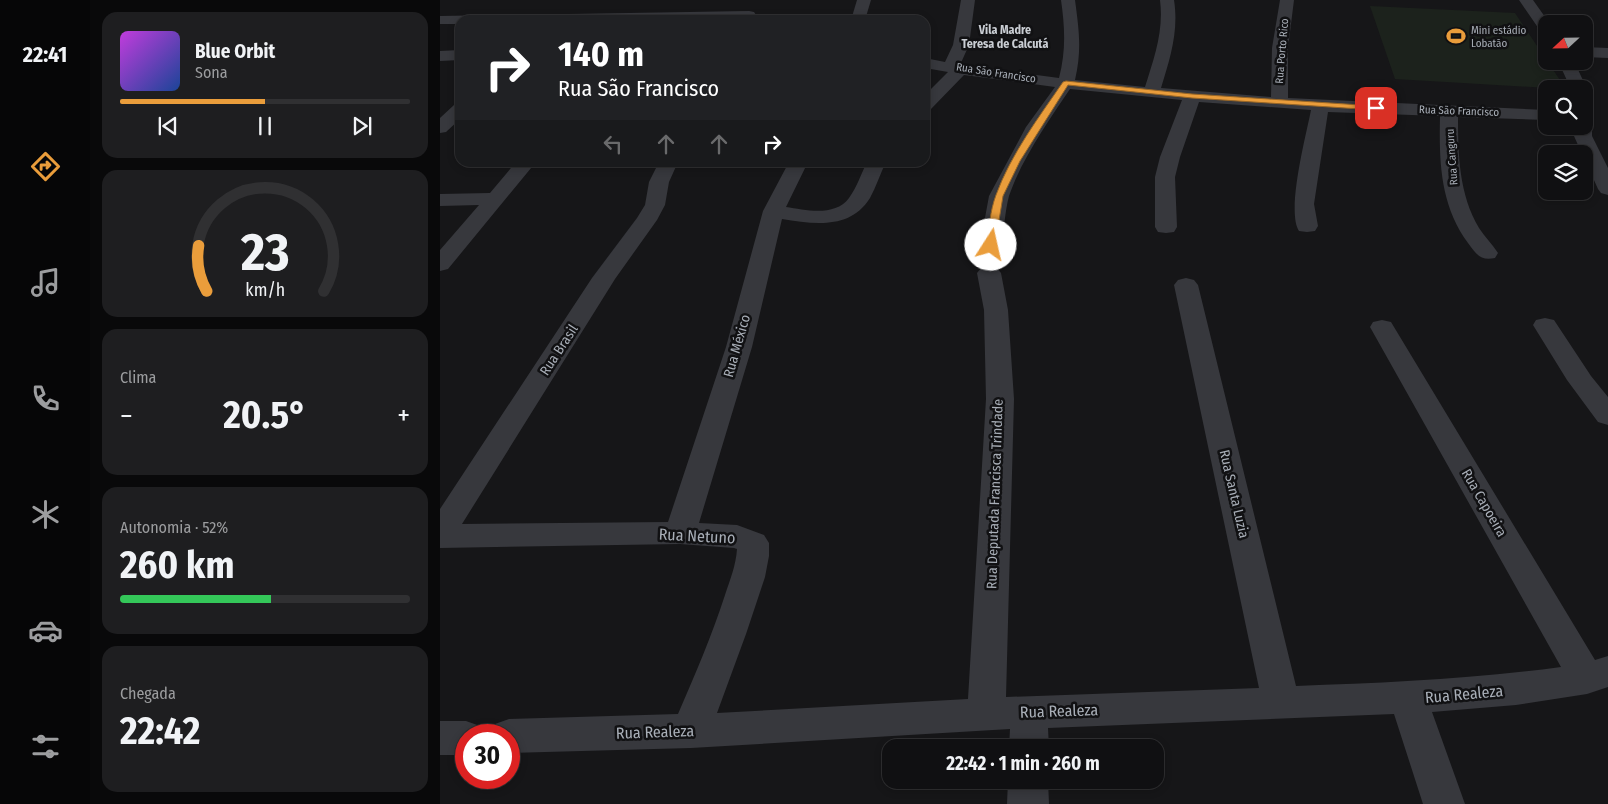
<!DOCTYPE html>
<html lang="pt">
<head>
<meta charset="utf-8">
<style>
	:root { --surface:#101012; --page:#1e1e20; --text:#f1f3f6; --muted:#9c9d9f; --line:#303032; --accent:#ea9d3b }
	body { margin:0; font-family:"Fira Sans Condensed",sans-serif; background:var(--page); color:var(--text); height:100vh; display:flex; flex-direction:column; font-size:19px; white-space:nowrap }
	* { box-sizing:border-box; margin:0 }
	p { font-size:16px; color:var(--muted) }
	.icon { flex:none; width:28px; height:28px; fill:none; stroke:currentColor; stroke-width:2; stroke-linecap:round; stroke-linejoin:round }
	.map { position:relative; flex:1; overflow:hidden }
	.drawer { display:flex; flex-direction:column; gap:12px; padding:12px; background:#09090a; width:350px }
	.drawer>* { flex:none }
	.guide { position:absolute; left:15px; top:15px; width:475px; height:152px; border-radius:15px; box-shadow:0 2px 8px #0003,0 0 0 1px var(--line); background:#202124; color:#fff; overflow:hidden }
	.needle { width:32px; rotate:248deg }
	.tools { position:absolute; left:1098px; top:15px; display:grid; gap:10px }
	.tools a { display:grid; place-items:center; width:55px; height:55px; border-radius:10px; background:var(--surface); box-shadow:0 2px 8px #0003,0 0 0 1px var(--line); font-size:25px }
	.speed { position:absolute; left:15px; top:724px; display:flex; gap:10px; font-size:25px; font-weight:700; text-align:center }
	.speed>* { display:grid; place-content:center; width:65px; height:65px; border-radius:50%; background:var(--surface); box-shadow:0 2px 8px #0003,0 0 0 1px var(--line); line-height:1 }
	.speed .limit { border:8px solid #d22; background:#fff; color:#111 }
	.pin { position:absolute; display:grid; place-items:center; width:42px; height:42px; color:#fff; margin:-21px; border-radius:10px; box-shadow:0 2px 8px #0006 }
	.me { position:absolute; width:55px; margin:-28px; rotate:10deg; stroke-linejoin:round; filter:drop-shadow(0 0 4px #0008) }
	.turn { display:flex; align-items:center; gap:18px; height:105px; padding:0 20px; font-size:22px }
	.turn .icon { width:65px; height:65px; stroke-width:2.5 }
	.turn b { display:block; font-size:35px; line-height:42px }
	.lanes { display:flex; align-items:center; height:48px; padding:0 20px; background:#0003; justify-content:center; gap:25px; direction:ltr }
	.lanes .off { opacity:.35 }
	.big { font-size:38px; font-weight:700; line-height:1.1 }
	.drawer .tile { flex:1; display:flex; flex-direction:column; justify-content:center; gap:8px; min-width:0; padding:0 18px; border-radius:15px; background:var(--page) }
	.drawer .dial { align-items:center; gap:0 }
	.dial svg { height:130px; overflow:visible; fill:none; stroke:var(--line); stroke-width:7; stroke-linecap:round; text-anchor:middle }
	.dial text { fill:var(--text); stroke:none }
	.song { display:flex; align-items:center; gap:15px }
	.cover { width:60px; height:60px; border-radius:8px; background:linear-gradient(135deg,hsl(290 70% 55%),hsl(220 70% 35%)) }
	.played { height:5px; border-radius:2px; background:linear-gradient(90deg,var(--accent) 50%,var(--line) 50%) }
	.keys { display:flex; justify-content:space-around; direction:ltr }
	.heat { display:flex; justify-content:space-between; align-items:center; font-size:28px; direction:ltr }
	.charge { height:8px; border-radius:4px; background:linear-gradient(90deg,#34c759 52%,var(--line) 0) }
	.trip { position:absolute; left:442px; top:739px; width:282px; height:50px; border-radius:15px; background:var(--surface); box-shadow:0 2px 8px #0003,0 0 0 1px var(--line); font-weight:700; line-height:50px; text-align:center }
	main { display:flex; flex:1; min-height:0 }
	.menu { display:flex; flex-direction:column; width:90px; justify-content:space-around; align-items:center; background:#060607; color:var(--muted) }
	.menu .icon { width:35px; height:35px }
	.menu .selected { color:var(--accent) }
	.menu b { font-size:22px; color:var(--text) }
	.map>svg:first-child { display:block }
	.green { fill:#1c221c }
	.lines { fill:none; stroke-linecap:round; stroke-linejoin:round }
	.minor { fill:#37383d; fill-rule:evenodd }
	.route { fill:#ea9d3b; stroke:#986626 }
	.labels { text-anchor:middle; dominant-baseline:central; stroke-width:5; stroke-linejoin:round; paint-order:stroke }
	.far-poi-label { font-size:11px; fill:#a8aeb7; stroke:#111113; text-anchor:start }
	.far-street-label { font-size:11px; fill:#a8aeb7; stroke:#111113 }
	.far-neighbourhood-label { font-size:12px; font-weight:bold; fill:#c9cdd3; stroke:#111113 }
	.street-label { font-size:14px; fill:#a8aeb7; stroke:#111113 }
	.near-street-label { font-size:16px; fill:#a8aeb7; stroke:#111113 }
</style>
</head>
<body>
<main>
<nav class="menu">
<b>22:41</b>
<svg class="icon selected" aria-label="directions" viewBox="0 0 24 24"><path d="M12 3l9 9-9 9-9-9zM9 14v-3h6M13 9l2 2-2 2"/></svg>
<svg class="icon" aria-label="music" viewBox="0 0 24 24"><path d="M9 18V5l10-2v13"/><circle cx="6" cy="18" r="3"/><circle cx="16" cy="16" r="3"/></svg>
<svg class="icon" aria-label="phone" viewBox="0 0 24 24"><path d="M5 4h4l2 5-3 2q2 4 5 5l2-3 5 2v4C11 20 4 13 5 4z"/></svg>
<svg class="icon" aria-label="climate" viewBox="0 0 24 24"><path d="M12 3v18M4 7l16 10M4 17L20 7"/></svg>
<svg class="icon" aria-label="car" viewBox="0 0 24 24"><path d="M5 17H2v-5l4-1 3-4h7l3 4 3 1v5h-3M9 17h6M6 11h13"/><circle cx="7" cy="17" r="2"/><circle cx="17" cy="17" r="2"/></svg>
<svg class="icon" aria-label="filters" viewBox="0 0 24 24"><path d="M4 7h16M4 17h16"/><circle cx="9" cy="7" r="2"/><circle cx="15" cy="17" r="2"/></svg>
</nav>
<section class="drawer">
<div class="tile">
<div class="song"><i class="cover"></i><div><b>Blue Orbit</b><p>Sona</p></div></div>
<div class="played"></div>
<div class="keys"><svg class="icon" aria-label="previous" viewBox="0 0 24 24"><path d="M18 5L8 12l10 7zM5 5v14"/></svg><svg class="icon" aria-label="pause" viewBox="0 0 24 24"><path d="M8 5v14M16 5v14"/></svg><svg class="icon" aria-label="next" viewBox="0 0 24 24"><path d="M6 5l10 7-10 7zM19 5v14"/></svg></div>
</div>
<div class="tile dial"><svg viewBox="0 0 100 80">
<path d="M14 69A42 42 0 1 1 86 69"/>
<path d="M14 69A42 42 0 0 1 9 41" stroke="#ea9d3b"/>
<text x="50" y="56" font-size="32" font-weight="700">23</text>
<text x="50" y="72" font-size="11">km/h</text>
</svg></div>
<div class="tile"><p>Clima</p>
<div class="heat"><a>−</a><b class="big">20.5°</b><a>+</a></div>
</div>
<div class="tile"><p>Autonomia · 52%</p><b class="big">260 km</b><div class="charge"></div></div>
<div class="tile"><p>Chegada</p><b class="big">22:42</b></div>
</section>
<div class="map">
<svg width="1168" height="804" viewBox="0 0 1168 804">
	<rect width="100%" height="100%" fill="#161618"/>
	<polygon class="green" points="930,6 1075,13 1126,89 955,79"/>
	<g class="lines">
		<g class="minor">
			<polygon points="417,0 431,0 425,20 411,20"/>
			<path d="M 521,0 L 535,0 L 529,45 L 520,65 L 619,78 C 626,51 625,28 621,0 L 635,0 C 639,30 642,50 635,80 L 705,87 C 714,58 724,31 720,0 L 734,0 C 739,31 730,59 721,88 L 831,97 L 832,48 L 840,0 L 854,0 L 848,48 L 848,98 L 1106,110 L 1106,120 L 1018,117 C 1018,155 1019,194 1039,228 C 1045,237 1052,244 1058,253 L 1055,258 C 1040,261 1036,254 1028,243 C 1000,205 999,161 1000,116 L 888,112 L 874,204 L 878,226 L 875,231 L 867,232 L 859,231 C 846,211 866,136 871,110 L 759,102 L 740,157 L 735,177 L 737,227 L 734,232 L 726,233 L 718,232 L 715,227 L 715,177 L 720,157 L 742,100 L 630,89 C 609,120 581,160 569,196 C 565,211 564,229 562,245 L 559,250 L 551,252 L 543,250 L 540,245 L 549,196 L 586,127 L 615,87 L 524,75 L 491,109 L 485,110 L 485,95 L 508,72 L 485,68 L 485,58 L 505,62 L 513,45 Z"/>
			<polygon points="1079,0 1093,0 1110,24 1106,24 1106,33 1101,32"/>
			<polygon points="309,11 314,12 316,15 314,18 263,20 20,20 20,24 0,24 0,16"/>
			<polygon points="1144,47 1168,48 1168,58 1144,57"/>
			<polygon points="20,50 20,60 0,61 0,51"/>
			<polygon points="1118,61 1134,61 1147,89 1145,93 1144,89 1131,89"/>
			<polygon points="20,104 20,119 6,132 0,133 0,118 14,105"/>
			<polygon points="1144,121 1149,122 1152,126 1152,136 1168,168 1168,195 1161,193 1158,189 1144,158 1144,154 1142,154 1134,136 1134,126 1144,126"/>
			<polygon points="76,162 96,162 8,269 0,271 0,250 39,205 0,206 0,194 50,193"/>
			<path d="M 219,162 L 238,162 L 229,182 L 225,205 L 217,220 L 175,279 L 22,524 L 228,522 L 286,347 L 323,211 L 349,162 L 368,162 L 346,207 C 366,210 395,217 409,198 C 417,187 421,174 427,162 L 446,162 C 440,174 436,187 430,198 C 410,230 374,224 342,219 L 312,347 L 259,523 L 297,525 L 324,535 L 329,543 L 329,556 L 325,577 L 306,634 L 277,713 L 528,699 L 546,399 L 544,310 L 537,273 L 541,268 L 549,266 L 557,268 L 561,273 L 568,310 L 574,399 L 566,697 L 819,688 L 734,285 L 738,280 L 746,278 L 754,280 L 758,285 L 856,686 C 945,683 1033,679 1121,667 L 930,327 L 933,322 L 942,320 L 951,322 L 954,327 L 1155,660 L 1168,656 L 1168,687 L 1147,694 L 1076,705 L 992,712 L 1025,804 L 983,804 L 954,714 L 608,728 L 609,748 L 569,748 L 570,729 L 251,748 L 69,753 L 69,735 L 50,735 L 55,724 L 69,719 L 238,714 C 255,675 272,635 285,595 C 290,580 296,565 297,549 L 294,548 L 240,544 L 0,548 L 0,509 L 152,278 L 197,218 L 205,205 L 209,182 Z"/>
			<polygon points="1105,318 1114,320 1151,376 1168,397 1168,425 1158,422 1127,380 1093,325 1096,320"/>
			<polygon points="0,721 26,721 40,726 44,735 26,735 26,755 0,755"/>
			<polygon points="568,780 608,780 609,804 567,804"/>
		</g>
	</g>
	<path class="route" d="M 626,81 L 752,94 L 936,106 L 939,108 L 936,110 L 752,98 L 628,85 L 580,161 L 563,196 L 555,245 L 551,248 L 548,247 L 546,245 C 549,229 550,211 556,195 C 571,154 599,117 623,82 Z"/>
	<defs>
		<g id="stadium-bare" transform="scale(1.5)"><path d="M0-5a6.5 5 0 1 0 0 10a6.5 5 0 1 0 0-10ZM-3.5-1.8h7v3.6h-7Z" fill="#ea9d3b" stroke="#111113" stroke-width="2.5" paint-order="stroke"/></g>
	</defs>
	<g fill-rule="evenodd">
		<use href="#stadium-bare" x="1016" y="36"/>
	</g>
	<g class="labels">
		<g class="far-poi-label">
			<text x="1031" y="30">Mini estádio<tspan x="1031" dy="13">Lobatão</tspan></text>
		</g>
		<g class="far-street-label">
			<text transform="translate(842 51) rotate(-85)">Rua Porto Rico</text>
			<text transform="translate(556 73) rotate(9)">Rua São Francisco</text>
			<text transform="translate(1019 111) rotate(2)">Rua São Francisco</text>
			<text transform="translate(1012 157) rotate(-94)">Rua Canguru</text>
		</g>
		<g class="far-neighbourhood-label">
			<text x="565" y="30">Vila Madre<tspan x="565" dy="14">Teresa de Calcutá</tspan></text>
		</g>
		<g class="street-label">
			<text transform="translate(297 346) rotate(-74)">Rua México</text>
			<text transform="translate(119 350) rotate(-57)">Rua Brasil</text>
			<text transform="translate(555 494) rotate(-88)">Rua Deputada Francisca Trindade</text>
			<text transform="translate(794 494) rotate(77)">Rua Santa Luzia</text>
			<text transform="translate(1044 503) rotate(60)">Rua Capoeira</text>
		</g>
		<g class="near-street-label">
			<text transform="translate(257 536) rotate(3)">Rua Netuno</text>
			<text transform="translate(1024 694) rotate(-5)">Rua Realeza</text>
			<text transform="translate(619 711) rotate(-2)">Rua Realeza</text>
			<text transform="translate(215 732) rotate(-2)">Rua Realeza</text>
		</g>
	</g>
</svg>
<div class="tools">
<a><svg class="needle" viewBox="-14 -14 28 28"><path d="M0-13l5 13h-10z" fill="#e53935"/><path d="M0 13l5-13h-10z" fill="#9c9d9f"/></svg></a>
<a><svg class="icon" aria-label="search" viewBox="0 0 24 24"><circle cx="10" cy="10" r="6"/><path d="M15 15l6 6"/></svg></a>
<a><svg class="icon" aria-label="layers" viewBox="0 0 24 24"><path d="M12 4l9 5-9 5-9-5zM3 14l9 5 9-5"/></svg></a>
</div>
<div class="speed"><div class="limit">30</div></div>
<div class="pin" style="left:936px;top:108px;background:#d93025"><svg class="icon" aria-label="arrive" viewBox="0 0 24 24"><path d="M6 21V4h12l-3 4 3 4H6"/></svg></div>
<svg class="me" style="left:551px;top:245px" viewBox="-20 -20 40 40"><circle r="19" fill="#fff"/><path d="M0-13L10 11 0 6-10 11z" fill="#ea9d3b"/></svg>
<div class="trip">22:42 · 1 min · 260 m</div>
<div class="guide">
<div class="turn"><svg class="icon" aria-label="right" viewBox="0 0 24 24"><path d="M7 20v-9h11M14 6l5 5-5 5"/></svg><div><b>140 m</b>Rua São Francisco</div></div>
<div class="lanes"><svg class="icon off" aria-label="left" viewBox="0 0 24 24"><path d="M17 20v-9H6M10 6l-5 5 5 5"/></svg><svg class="icon off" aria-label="ahead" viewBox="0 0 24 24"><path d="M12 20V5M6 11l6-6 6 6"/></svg><svg class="icon off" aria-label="ahead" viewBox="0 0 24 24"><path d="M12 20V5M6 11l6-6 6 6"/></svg><svg class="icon" aria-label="right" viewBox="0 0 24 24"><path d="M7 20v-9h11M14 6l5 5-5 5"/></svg></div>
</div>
</div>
</main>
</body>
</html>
